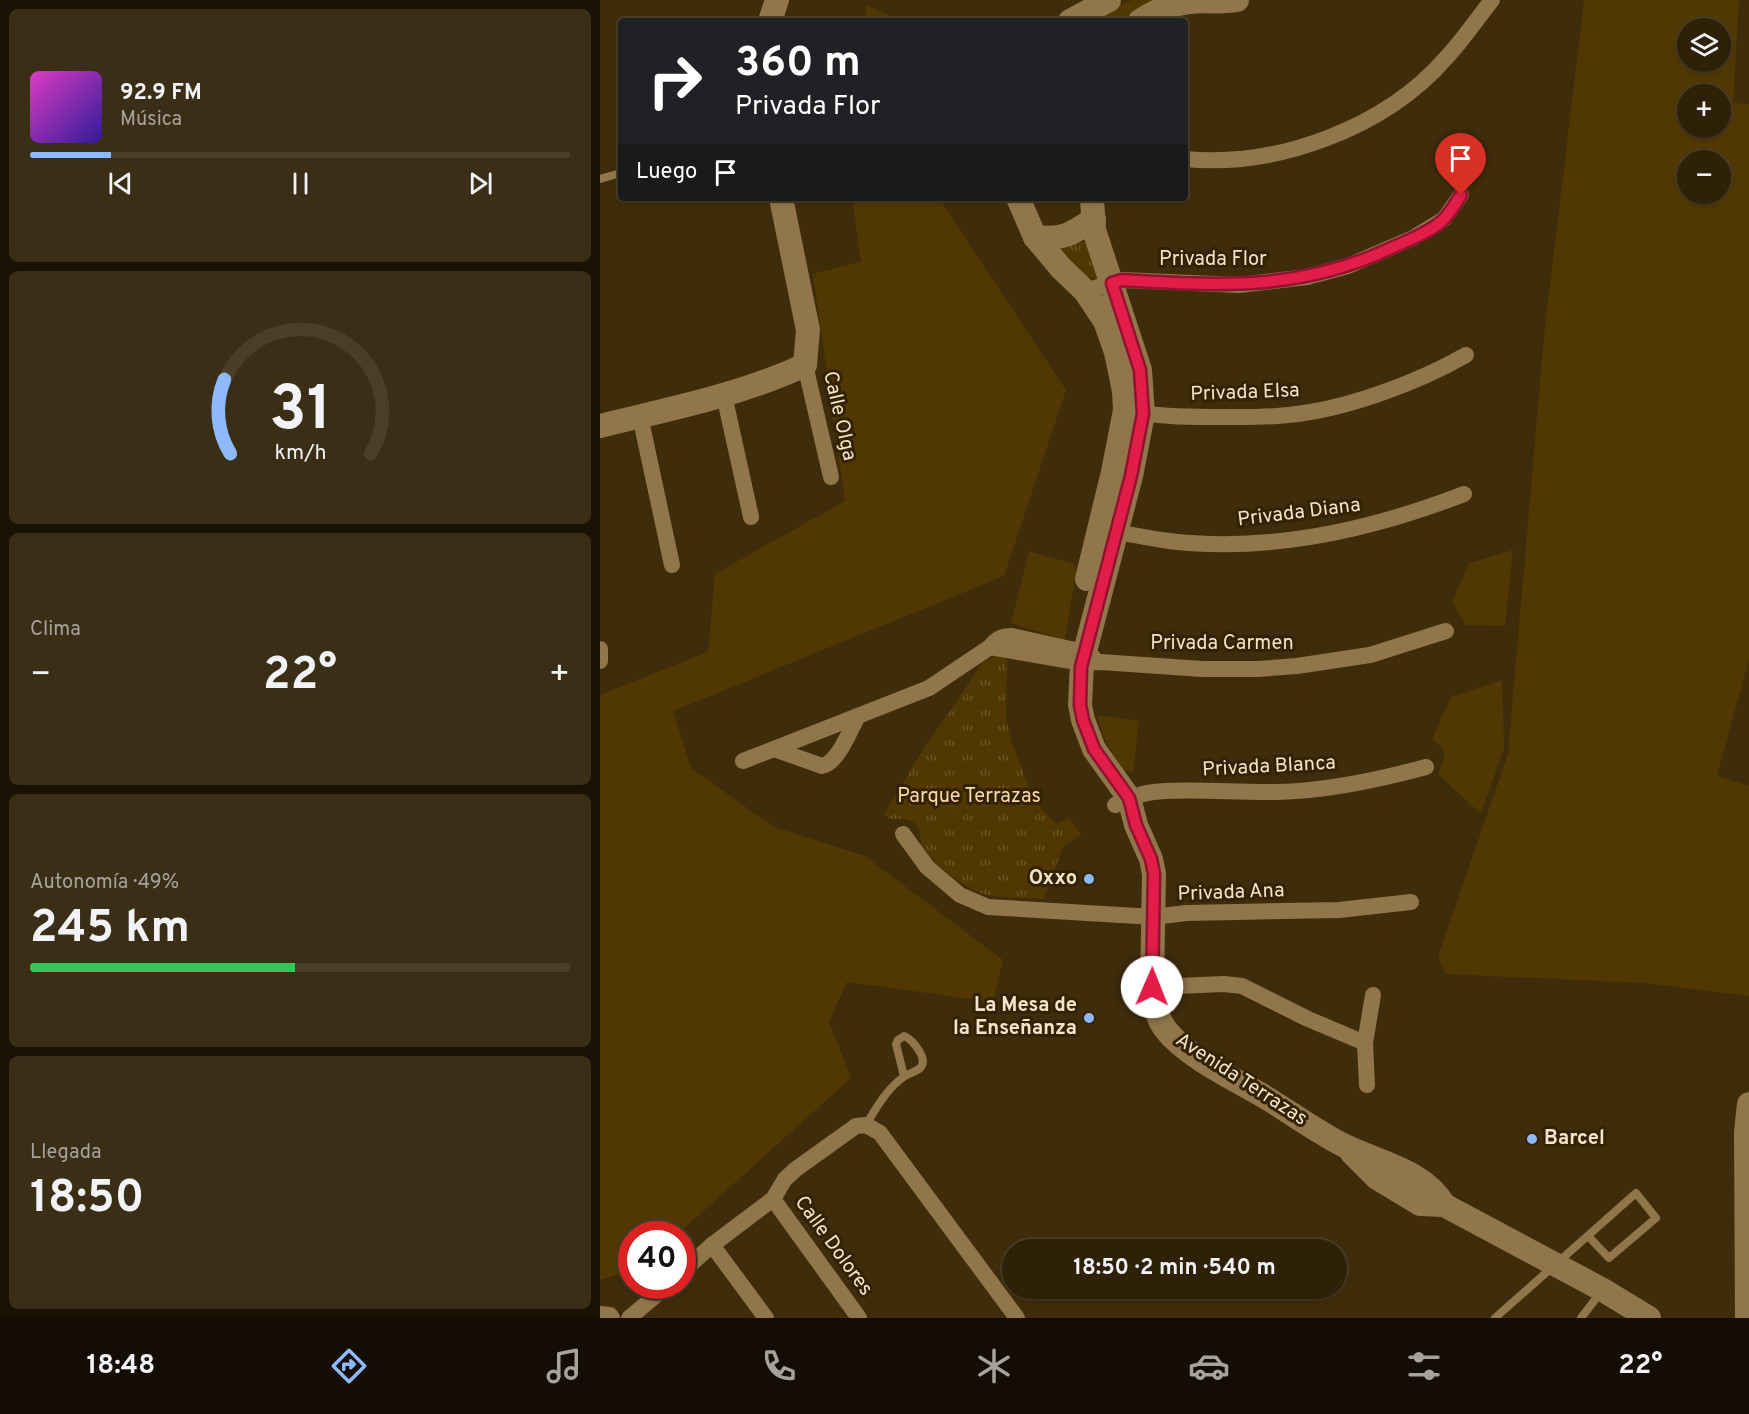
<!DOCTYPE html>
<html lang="es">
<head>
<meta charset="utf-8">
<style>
	:root { --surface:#2f2108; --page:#3b2e16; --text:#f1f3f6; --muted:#a7a39c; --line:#4a3e29; --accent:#8eb9fc }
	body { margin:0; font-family:Overpass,sans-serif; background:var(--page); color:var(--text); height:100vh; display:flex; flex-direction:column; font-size:22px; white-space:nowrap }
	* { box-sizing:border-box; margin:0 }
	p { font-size:20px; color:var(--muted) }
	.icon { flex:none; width:33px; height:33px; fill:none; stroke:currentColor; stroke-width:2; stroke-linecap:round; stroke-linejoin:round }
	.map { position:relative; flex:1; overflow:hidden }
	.side { display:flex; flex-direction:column; gap:9px; padding:9px; background:#1a1204; width:600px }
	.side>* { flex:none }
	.guide { position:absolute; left:18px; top:18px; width:570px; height:183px; border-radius:6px; box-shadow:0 2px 4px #0004,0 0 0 2px var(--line); background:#202124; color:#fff; overflow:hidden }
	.controls { position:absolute; left:1077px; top:18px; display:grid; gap:12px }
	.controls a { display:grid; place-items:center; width:54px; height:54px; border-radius:50%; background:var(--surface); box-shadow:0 2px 4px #0004,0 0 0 2px var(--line); font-size:30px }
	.speed { position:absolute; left:18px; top:1221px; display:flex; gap:12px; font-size:30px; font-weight:700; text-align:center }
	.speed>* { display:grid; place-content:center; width:78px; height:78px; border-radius:50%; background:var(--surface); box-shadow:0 2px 4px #0004,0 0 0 2px var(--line); line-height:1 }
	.speed .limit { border:9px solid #d22; background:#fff; color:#111 }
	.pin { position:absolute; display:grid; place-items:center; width:51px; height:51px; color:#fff; margin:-62px -26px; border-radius:50% 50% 50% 0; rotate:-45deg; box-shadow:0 0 6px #0007 }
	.pin .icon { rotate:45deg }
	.me { position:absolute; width:66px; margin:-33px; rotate:1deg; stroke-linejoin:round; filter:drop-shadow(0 0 4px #0008) }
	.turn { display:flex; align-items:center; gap:21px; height:126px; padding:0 18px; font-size:27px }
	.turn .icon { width:78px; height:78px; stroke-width:2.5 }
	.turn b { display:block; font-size:42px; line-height:51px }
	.then { display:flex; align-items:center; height:57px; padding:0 18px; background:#0003; gap:12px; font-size:22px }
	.big { font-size:45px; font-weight:700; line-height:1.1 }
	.side .card { flex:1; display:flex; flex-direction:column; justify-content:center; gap:9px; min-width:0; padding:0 21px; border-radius:9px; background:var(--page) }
	.side .dial { align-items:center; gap:0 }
	.dial svg { height:156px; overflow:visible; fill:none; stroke:var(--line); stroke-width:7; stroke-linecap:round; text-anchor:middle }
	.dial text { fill:var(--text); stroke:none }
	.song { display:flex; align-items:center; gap:18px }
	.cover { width:72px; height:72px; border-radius:9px; background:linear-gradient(135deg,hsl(310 70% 55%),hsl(250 70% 35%)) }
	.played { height:6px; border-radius:3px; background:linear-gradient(90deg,var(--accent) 15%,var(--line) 15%) }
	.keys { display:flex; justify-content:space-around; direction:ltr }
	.heat { display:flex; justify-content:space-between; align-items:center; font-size:33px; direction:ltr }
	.charge { height:9px; border-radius:4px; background:linear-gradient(90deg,#34c759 49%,var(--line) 0) }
	.trip { position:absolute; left:402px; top:1239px; width:345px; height:60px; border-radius:30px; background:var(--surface); box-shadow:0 2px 4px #0004,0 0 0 2px var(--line); font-weight:700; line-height:60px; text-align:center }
	.dock { display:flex; height:96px; justify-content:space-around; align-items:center; background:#130d03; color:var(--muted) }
	.dock .icon { width:42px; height:42px }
	.dock .selected { color:var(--accent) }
	.dock b { font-size:27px; color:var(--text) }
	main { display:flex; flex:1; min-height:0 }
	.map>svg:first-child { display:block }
	.green { fill:#513802; fill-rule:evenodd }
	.park { fill:url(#park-tufts) }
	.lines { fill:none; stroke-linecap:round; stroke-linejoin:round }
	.lane { stroke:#90764a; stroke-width:8 }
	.street { stroke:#90764a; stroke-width:16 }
	.secondary { stroke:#90764a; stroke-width:24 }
	.route-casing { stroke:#92132f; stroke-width:15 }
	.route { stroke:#e11d48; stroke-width:10 }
	.poi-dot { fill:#8eb9fc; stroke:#342300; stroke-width:2 }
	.labels { text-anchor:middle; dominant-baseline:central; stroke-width:6; stroke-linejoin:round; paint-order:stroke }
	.street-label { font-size:20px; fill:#f3e4cd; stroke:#342300 }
	.park-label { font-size:20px; fill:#fadaa8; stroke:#342300 }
	.poi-label { font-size:20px; font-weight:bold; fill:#f3e4cd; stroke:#342300; text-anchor:end }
</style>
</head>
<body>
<main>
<section class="side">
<div class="card">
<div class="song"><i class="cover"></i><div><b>92.9 FM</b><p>Música</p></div></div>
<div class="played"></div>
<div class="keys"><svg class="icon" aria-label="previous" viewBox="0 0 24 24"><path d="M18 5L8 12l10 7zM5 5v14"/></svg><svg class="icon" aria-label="pause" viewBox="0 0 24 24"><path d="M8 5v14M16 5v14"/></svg><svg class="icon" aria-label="next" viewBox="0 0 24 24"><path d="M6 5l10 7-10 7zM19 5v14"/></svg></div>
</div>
<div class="card dial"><svg viewBox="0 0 100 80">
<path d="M14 69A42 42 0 1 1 86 69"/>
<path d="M14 69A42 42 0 0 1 11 31" stroke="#8eb9fc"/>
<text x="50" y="56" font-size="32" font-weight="700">31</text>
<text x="50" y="72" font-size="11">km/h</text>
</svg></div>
<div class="card"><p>Clima</p>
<div class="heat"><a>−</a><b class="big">22°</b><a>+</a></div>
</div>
<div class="card"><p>Autonomía · 49%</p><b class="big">245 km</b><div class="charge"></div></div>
<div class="card"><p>Llegada</p><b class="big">18:50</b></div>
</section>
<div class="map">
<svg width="1149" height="1318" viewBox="0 0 1149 1318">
	<defs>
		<pattern id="park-tufts" width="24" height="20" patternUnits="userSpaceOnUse" patternTransform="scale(1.5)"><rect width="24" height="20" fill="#513802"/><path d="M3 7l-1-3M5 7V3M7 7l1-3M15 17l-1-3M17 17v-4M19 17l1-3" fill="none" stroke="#6a5526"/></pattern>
	</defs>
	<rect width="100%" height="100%" fill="#3f2c0a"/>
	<g class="green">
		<path d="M 984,0 L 1139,0 L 1133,103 L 1149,104 L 1149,659 L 1117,776 L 1149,786 L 1149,996 L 1045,983 L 845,974 L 838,956 L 908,754 L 944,336 ZM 1120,28 L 1120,62 L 1088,62 L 1088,28 ZM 1120,94 L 1120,128 L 1088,128 L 1088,94 ZM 1120,160 L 1120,194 L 1088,194 L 1088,160 Z"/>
		<polygon points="267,5 301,21 265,21"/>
		<polygon points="252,198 339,198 466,390 404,576 73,711 91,768 174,827 265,856 403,960 393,1002 247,982 229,1022 251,1078 78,1234 32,1234 31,1270 0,1280 0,695 108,652 115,574 245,501 213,274 261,262"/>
		<polygon points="913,550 905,626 866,625 852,602 869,563"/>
		<polygon points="429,551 477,565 465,640 411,623"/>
		<polygon points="902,680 904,748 881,814 838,774 845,756 841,746 832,739 851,697"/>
		<polygon points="497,715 539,721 533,772 523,770 504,739"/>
	</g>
	<g class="park">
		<polygon points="533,0 554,0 528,21 511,21 501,12"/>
		<polygon points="488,241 498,280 478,272 460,250 465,245"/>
		<path d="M 400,653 L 407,658 L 406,717 L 412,743 L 433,798 L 443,811 L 457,824 L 469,818 L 481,834 L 463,847 L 444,899 C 424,897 403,899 384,894 C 363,887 342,869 326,855 C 315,834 328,816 289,819 L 284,814 L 326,745 L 364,691 L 378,668 L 383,662 Z"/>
	</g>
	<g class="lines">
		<g class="lane">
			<polyline points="0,179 21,173"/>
			<path d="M 266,1125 C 276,1108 288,1087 305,1076 C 310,1073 318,1071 321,1067 C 328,1058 312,1039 304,1036 L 298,1040 L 296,1044 L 304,1076"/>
			<polyline points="895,1318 1036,1193 1056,1218 1009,1258 988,1236"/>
			<polyline points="981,1318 1001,1292"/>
		</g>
		<g class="street">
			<path d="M 585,159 C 677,168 785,128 846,58 C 863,40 877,19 892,0"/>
			<polyline points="485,291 522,280 639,285 707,277 748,266 813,238 844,219 861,195"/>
			<polyline points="205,365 231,477"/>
			<polyline points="124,395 151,517"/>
			<path d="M 533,412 C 558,416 585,417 610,417 C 636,417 662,418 688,415 C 744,410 817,383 866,355"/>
			<polyline points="40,416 72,565"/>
			<path d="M 506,530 C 527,534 548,538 569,541 C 669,553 771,530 864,494"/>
			<polyline points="390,647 482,663 501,662 602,669 658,669 697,666 770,655 846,631"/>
			<polyline points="0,649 0,661"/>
			<path d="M 174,749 L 222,766 C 238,763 250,730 258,716"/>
			<path d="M 143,761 L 329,688 L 390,647 C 396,639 401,636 412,636 L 484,652 L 493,657"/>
			<path d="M 515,805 C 527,799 540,793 554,792 C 594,788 636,793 677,792 C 727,791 778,780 826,767"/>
			<polyline points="303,834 327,867 360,895 388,907 554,917 586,913 739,910 811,902"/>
			<polyline points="552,987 624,984 642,986 708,1019 765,1043"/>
			<polyline points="767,1085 765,1043 773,995"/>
			<polyline points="173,1199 259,1318"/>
			<polyline points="112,1245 166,1318"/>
			<polyline points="82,1272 112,1245 173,1199 185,1179 196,1169 256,1126 266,1125 280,1133 417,1318"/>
			<polyline points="0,1314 10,1315 12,1318"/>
			<polyline points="29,1318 67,1286"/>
		</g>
		<g class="secondary">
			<polyline points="170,21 177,0"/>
			<polyline points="470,21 509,0"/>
			<path d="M 540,21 C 555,11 571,4 589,2 C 605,0 620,3 637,0"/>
			<polyline points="418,198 435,237 461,268 485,291 505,321 516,352 524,391 525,410 513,472 487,579"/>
			<path d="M 492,198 L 494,230 L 540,370 L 543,414 L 531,476 L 482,663 L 480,705 L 483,720 L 494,749 L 529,798 L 536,825 L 551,859 L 554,874 L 552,987 C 553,1003 556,1017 566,1030 C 586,1056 636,1080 665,1097 C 691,1113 716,1131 743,1145 C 777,1162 824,1170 844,1205"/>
			<path d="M 435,237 C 463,240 472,234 494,219"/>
			<path d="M 0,426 C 69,409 141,395 205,365 L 208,330 L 181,198"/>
			<polyline points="752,1153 777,1178 820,1204 844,1205 1003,1290 1049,1318"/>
			<polyline points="1147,1318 1146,1132 1149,1104"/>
		</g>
	</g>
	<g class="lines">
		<g class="route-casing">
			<path id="route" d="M 552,987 L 554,874 L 551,859 L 536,825 L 529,798 L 494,749 L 483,720 L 480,705 L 481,667 L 531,476 L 543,414 L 540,370 L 512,283 L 522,280 C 618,286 699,291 789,249 C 805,242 833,231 845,218 C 851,211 856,203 861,195"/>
		</g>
		<use href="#route" class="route"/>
	</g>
	<g class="poi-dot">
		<circle cx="489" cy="879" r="6"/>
		<circle cx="489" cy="1018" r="6"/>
		<circle cx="932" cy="1139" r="6"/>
	</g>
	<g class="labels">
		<g class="street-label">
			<text x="613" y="260">Privada Flor</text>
			<text transform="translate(645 393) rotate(-2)">Privada Elsa</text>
			<text transform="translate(239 416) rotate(77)">Calle Olga</text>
			<text transform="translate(699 513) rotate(-7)">Privada Diana</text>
			<text x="622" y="644">Privada Carmen</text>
			<text transform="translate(669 767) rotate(-3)">Privada Blanca</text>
			<text transform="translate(631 893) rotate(-2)">Privada Ana</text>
			<text transform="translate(641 1080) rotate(33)">Avenida Terrazas</text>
			<text transform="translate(233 1246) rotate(54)">Calle Dolores</text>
		</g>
		<g class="park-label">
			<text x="369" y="797">Parque Terrazas</text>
		</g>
		<g class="poi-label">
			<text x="477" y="879">Oxxo</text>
			<text x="477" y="1006">La Mesa de<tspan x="477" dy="23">la Enseñanza</tspan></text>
			<text x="944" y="1139" text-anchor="start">Barcel</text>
		</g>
	</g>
</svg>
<div class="controls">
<a><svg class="icon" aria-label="layers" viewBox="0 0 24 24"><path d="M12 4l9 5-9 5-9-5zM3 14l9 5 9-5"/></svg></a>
<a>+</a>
<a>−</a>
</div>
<div class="speed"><div class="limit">40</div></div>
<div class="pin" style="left:861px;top:195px;background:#d93025"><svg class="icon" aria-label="arrive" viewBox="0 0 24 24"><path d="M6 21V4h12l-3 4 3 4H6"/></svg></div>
<svg class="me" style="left:552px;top:987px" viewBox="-20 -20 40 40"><circle r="19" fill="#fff"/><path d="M0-13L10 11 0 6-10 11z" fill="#e11d48"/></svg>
<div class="trip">18:50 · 2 min · 540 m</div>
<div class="guide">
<div class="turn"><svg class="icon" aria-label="right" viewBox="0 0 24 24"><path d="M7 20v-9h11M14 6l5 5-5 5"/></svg><div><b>360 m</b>Privada Flor</div></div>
<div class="then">Luego<svg class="icon" aria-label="arrive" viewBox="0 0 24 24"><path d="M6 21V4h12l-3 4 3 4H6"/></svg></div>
</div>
</div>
</main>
<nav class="dock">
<b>18:48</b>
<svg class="icon selected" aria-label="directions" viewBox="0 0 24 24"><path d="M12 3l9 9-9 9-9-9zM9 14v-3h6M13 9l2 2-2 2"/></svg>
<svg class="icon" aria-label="music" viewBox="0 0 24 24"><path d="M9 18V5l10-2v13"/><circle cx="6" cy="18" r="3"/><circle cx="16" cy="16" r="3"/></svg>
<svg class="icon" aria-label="phone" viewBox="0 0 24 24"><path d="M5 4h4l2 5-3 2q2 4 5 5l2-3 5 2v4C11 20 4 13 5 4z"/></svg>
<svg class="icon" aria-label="climate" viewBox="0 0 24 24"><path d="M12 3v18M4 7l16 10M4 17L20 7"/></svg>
<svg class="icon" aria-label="car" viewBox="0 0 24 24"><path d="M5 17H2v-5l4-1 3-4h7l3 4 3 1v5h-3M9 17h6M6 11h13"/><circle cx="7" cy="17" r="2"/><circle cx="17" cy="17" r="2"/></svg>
<svg class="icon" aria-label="filters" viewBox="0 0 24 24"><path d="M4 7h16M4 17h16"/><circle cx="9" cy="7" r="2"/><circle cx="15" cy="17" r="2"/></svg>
<b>22°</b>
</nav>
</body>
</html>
